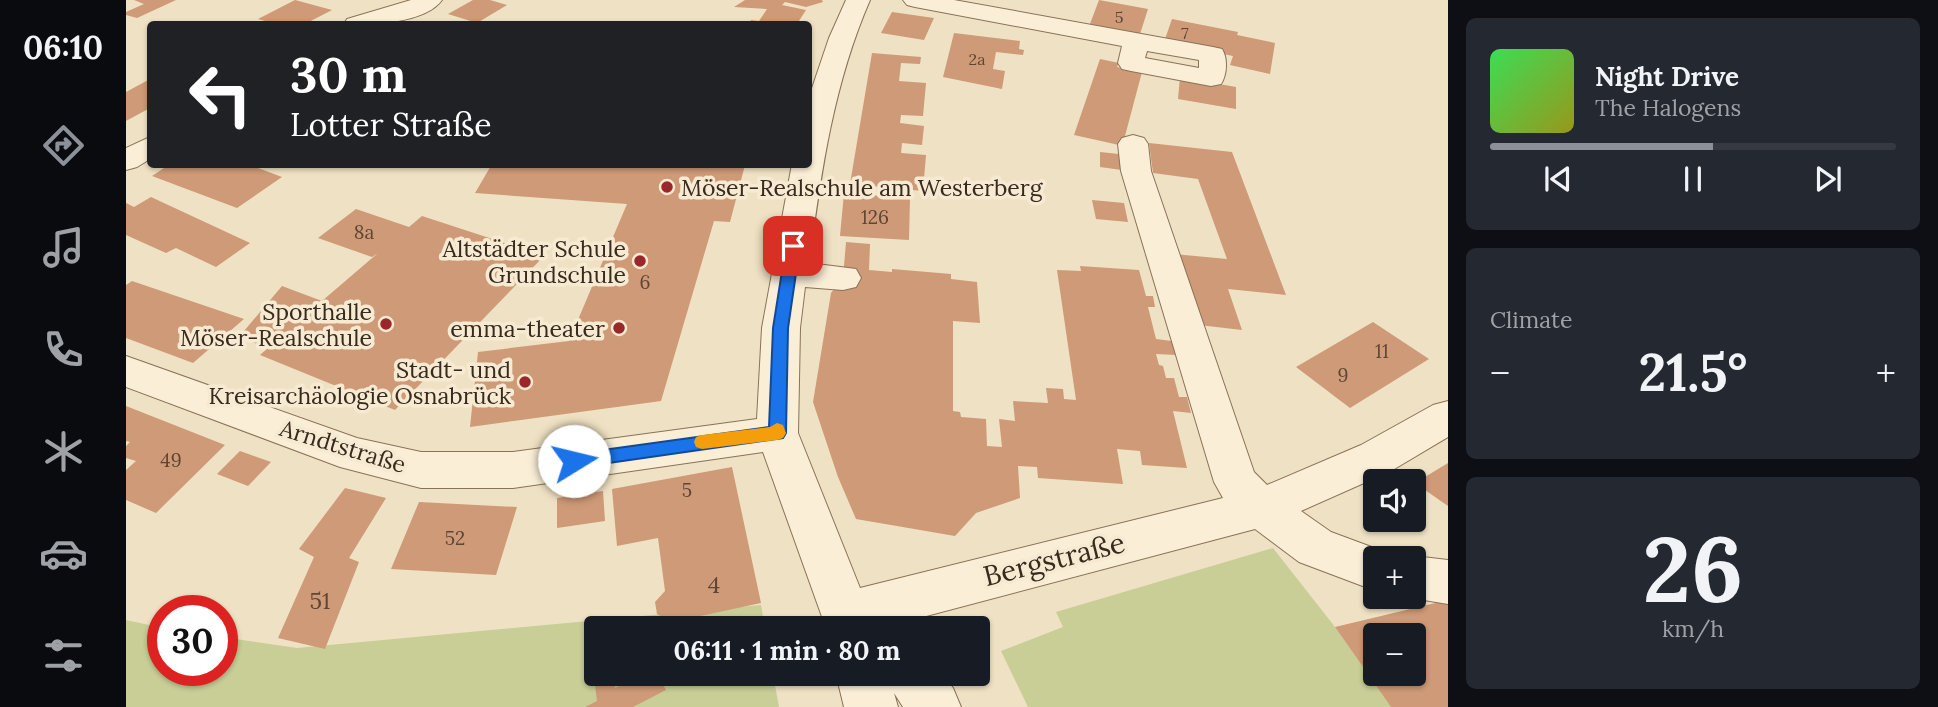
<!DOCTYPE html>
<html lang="en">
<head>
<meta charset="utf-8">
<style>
	:root { --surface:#171b24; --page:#242831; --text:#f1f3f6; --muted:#9ea1a6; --line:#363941; --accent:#8c9099 }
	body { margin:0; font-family:Lora,serif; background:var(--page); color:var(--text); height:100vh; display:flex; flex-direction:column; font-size:26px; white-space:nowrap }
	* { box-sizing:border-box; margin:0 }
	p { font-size:23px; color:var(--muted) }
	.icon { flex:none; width:38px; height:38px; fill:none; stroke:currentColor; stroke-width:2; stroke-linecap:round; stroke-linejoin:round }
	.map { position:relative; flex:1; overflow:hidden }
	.drawer { display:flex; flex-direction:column; gap:18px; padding:18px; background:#0d0f14; width:490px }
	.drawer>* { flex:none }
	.top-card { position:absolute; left:21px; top:21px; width:665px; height:147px; border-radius:7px; box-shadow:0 2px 5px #0004; background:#202124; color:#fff; overflow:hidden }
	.fabs { position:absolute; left:1237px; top:469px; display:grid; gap:14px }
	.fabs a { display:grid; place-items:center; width:63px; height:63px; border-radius:7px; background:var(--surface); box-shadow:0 2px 5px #0004; font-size:35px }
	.speed { position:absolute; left:21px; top:595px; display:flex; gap:14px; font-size:35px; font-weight:700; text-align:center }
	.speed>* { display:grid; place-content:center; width:91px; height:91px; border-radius:50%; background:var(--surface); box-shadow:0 2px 5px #0004; line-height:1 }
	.speed .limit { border:10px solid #d22; background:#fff; color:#111 }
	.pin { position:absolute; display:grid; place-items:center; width:60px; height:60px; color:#fff; margin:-30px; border-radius:14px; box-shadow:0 4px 10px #0006 }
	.me { position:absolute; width:77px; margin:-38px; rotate:81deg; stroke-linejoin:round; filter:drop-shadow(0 0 5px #0008) }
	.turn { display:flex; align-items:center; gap:24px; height:147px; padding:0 28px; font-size:32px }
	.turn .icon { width:91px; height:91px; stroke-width:2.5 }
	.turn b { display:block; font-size:49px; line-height:60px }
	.big { font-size:52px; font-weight:700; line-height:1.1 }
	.drawer .tile { flex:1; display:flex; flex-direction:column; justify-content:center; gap:10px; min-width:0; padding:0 24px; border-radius:10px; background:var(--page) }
	.drawer .dial { align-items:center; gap:0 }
	.dial b { font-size:91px; line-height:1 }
	.song { display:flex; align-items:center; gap:21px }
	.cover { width:84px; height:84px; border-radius:10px; background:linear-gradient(135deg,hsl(130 70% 55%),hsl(60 70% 35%)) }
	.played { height:7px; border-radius:4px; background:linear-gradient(90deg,var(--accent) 55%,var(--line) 55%) }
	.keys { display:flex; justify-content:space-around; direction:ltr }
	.heat { display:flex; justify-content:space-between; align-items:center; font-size:38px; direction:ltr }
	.trip { position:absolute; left:458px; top:616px; width:406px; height:70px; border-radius:7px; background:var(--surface); box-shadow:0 2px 5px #0004; font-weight:700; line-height:70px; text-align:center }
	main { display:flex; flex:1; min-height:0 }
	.dock { display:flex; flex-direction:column; width:126px; justify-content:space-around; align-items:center; background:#090b0e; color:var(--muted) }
	.dock .icon { width:49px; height:49px }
	.dock .current { color:var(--accent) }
	.dock b { font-size:32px; color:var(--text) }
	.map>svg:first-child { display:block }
	.green { fill:#c8ce96 }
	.building { fill:#ce9a77; fill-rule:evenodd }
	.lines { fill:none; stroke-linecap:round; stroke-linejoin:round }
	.minor-casing { stroke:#8a7259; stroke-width:2 }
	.minor { fill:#faeed6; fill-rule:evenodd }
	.route { fill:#1a73e8; stroke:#114b97; stroke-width:2 }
	.slow { fill:#f59e0b }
	.poi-dot { fill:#9a272a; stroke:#f6ebd2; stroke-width:2.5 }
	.labels { text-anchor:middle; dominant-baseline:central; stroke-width:7; stroke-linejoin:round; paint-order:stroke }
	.far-number-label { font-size:16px; fill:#5e4634 }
	.number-label { font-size:19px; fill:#5e4634 }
	.poi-label { font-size:23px; fill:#392a1e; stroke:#f6ebd2; text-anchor:end }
	.street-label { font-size:23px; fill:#392a1e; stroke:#f6ebd2 }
	.near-number-label { font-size:23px; fill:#5e4634 }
	.near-street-label { font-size:28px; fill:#392a1e; stroke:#f6ebd2 }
</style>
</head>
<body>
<main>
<nav class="dock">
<b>06:10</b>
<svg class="icon current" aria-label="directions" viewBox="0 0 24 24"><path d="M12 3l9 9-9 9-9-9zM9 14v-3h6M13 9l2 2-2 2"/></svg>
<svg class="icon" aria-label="music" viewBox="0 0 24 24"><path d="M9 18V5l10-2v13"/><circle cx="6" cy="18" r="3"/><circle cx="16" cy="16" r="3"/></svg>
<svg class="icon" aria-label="phone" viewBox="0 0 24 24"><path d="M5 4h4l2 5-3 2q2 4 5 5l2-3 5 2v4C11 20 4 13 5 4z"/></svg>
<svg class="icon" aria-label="climate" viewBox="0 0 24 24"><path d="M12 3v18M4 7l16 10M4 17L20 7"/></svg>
<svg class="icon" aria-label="car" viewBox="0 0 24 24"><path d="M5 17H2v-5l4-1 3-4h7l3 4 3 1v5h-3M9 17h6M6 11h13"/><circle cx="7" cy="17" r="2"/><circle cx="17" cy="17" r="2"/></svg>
<svg class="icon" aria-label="filters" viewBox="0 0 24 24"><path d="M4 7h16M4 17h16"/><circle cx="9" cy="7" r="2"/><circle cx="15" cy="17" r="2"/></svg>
</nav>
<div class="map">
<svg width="1322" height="707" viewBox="0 0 1322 707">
	<rect width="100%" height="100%" fill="#efe1c3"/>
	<g class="green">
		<polygon points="1147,548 1209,627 1265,707 902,707 875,651 937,627 930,612"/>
		<polygon points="635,605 639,628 471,628 471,674 647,674 653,707 0,707 0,620 37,628 37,670 96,670 96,637 171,648"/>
	</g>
	<g class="building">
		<polygon points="8,0 50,0 11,18 0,15 0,12 18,4"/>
		<polygon points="169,0 206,10 179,24 150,24 132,19"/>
		<polygon points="347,0 364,0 381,5 351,23 322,14"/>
		<polygon points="619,0 696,0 697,2 680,7 659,2 656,5 680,10 671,24 623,24 625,20 633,21 641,9 608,7"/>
		<polygon points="973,0 1022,9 1014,34 964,24"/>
		<polygon points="766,12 808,18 798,40 755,33"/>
		<polygon points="1046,19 1112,32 1111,35 1149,43 1144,74 1104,65 1107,56 1038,42"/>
		<polygon points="828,33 894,41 893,49 898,50 897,55 870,52 867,69 879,71 876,89 817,77"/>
		<polygon points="746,53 795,57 794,64 775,63 773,81 800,83 797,116 775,115 774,123 798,126 796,145 776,143 775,153 800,155 797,191 724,184"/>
		<polygon points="974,59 993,63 991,67 1016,72 999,136 1005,137 1002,147 948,135"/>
		<polygon points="1054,77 1110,87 1110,109 1052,99"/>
		<polygon points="24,79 24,108 0,121 0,92"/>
		<polygon points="1023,143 1106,152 1160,295 1102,289 1116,330 1073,325 1048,254 1101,259 1072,179 1027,173"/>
		<polygon points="974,152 1002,155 1003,171 974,167"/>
		<polygon points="44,164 121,164 156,177 111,208 26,176"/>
		<polygon points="366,164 619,165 604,222 588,221 535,401 344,427 352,352 443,341 501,204 349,193"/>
		<polygon points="718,193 784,198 783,240 714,236"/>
		<polygon points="25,197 124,243 90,267 50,248 40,253 0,235 0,203 8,207"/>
		<polygon points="966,200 998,203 1002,222 970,219"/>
		<polygon points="230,209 283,227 296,216 418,256 269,410 134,355 142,348 113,337 156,286 196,301 252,253 246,257 192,238"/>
		<polygon points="720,242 744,244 743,270 766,272 766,269 825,274 825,279 851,282 854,323 827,321 827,411 834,412 835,417 860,419 861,446 876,447 873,419 889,421 887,401 922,403 920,388 937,389 938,399 950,400 931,270 955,271 954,266 1013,270 1020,296 1027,296 1029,307 1022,307 1030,339 1046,341 1050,355 1030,354 1033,365 1037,366 1040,378 1048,378 1053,397 1061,397 1065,413 1047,411 1061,468 1016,465 1014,451 991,449 997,484 912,478 911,467 892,466 894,498 850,513 829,536 730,519 712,477 687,402 705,293 717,278"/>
		<polygon points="6,281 118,319 67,363 0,338 0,285"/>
		<polygon points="1247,322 1303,359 1224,408 1170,367"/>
		<polygon points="0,406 99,445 30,513 0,500 0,470 10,461 0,458 0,446 4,442 0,441"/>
		<polygon points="114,451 145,462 122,486 91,474"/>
		<polygon points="1322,463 1322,506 1289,483"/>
		<polygon points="606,467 635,603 546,622 531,614 529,602 539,591 532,538 491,546 486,489"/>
		<polygon points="219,488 260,498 223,558 233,562 199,649 152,638 188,557 173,549"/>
		<polygon points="477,491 479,521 431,528 431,498"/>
		<polygon points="293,502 391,507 370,575 265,569"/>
		<path d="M 1322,600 L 1322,707 L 1265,707 L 1209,627 ZM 1250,635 L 1288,635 L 1288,674 L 1250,674 Z"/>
		<polygon points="471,661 471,674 487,674 489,688 517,674 531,674 540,690 507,707 459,707 471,701 466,662"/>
	</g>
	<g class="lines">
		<g class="minor-casing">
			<g id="minor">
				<path d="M 285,0 L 316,0 C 300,23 243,26 218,24 L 221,19 Z"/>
				<path d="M 720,0 L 744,0 C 707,85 695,173 683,263 L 730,269 L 735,278 L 730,287 L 717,290 L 679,287 L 674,328 L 672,433 L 734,588 L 1097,498 L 1088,482 L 995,171 L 992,144 L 996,138 L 1007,135 L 1018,138 L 1022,144 L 1025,171 L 1128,472 L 1141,485 L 1235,445 L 1307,405 L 1322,401 L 1322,437 L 1265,471 L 1175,511 L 1205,532 L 1267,555 L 1268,558 L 1250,558 L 1250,591 L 1173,562 L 1129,529 L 755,628 L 700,628 L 637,452 L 387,488 L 295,488 L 214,467 L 0,387 L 0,356 L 231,438 L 295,452 L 387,452 L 631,419 L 636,328 L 666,164 L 682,164 L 682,100 L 703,38 Z"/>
				<path d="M 777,0 L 828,0 L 1087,47 L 1096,49 C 1102,58 1101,75 1095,84 L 1085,86 L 1005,71 L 996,69 L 992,63 L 996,46 L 789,7 L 781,5 ZM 1021,51 L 1073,60 L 1073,68 L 1019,58 Z"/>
				<polygon points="24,137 24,159 11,167 0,170 0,148"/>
				<polygon points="1288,556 1322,560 1322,604 1280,597 1288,597 1288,558 1282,558"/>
				<polygon points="710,674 816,674 827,688 835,707 777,707 768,693 772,707 718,707"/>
			</g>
		</g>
		<use href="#minor" class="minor"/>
	</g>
	<polygon class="route" points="667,242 674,246 662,328 660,433 657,438 448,468 442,466 439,461 442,456 448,454 643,427 647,328 660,246"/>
	<polygon class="slow" points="651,423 657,425 660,433 657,438 651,440 576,449 570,447 568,442 570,437 576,435 644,427"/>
	<g class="poi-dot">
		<circle cx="541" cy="187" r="7"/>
		<circle cx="514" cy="261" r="7"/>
		<circle cx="260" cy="324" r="7"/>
		<circle cx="493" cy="328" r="7"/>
		<circle cx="399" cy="382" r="7"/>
	</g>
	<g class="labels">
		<g class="far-number-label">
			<text x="993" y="17">5</text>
			<text x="1059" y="33">7</text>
			<text x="851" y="59">2a</text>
		</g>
		<g class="number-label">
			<text x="749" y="217">126</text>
			<text x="238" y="232">8a</text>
			<text x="519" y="282">6</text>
			<text x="1256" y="351">11</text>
			<text x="1217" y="375">9</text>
			<text x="45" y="460">49</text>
			<text x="561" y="490">5</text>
			<text x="329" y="538">52</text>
		</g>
		<g class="poi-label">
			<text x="555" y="187" text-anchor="start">Möser-Realschule am Westerberg</text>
			<text x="500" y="248">Altstädter Schule<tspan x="500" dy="26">Grundschule</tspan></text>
			<text x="246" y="311">Sporthalle<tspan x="246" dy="26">Möser-Realschule</tspan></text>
			<text x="479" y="328">emma-theater</text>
			<text x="385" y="369">Stadt- und<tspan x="385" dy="26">Kreisarchäologie Osnabrück</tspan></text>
		</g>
		<g class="street-label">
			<text transform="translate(217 446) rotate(17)">Arndtstraße</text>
		</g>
		<g class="near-number-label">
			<text x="588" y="584">4</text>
			<text x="194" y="600">51</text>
		</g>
		<g class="near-street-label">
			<text transform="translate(928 559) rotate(-14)">Bergstraße</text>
		</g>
	</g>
</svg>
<div class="fabs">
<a><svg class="icon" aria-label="sound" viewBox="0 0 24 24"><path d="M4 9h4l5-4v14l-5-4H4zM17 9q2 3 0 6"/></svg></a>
<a>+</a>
<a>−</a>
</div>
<div class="speed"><div class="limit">30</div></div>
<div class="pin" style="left:667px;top:246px;background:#d93025"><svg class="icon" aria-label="arrive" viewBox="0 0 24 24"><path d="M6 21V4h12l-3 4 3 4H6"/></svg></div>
<svg class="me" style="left:448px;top:461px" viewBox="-20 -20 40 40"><circle r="19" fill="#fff"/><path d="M0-13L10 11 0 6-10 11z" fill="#1a73e8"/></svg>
<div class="trip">06:11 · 1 min · 80 m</div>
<div class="top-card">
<div class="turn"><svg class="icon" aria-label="left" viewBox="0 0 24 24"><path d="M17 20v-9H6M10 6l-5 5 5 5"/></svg><div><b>30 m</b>Lotter Straße</div></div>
</div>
</div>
<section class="drawer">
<div class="tile">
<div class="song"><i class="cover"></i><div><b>Night Drive</b><p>The Halogens</p></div></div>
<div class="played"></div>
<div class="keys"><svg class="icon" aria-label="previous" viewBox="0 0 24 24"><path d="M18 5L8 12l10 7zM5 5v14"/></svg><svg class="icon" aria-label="pause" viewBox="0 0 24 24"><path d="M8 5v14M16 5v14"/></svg><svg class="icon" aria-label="next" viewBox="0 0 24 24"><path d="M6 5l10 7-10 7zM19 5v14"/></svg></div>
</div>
<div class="tile"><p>Climate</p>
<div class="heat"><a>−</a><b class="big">21.5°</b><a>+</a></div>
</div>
<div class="tile dial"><b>26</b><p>km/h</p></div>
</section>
</main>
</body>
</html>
